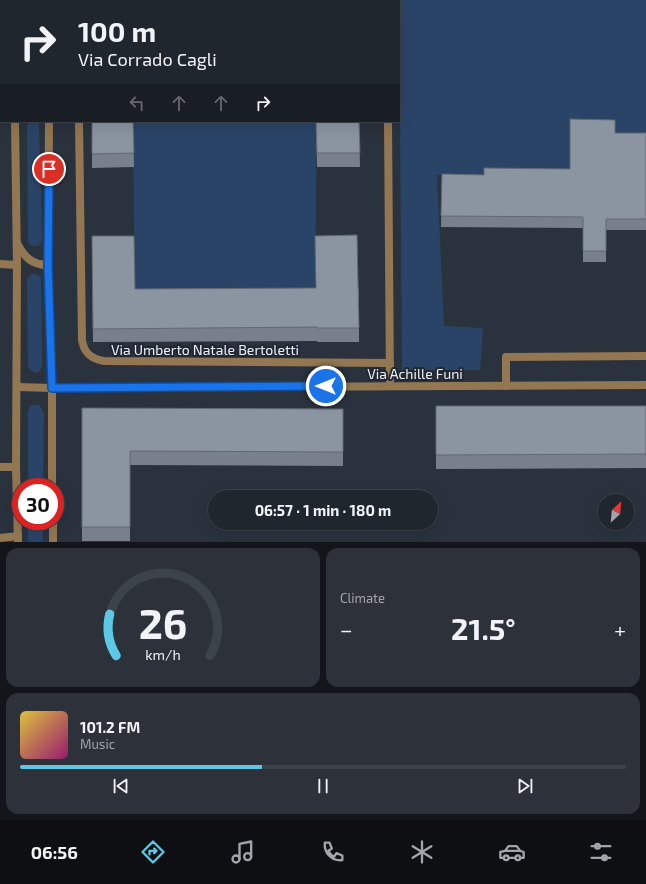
<!DOCTYPE html>
<html lang="en">
<head>
<meta charset="utf-8">
<style>
	:root { --surface:#20262e; --page:#2d323a; --text:#f1f3f6; --muted:#a2a5aa; --line:#3d434a; --accent:#5bc8e6 }
	body { margin:0; font-family:"Exo 2",sans-serif; background:var(--page); color:var(--text); height:100vh; display:flex; flex-direction:column; font-size:15px; white-space:nowrap }
	* { box-sizing:border-box; margin:0 }
	p { font-size:13px; color:var(--muted) }
	.icon { flex:none; width:22px; height:22px; fill:none; stroke:currentColor; stroke-width:2; stroke-linecap:round; stroke-linejoin:round }
	.map { position:relative; height:542px; overflow:hidden }
	.details { display:flex; flex-direction:column; gap:6px; padding:6px; background:#121519; flex:1 }
	.details>* { flex:none }
	.guide { position:absolute; left:0px; top:0px; width:400px; height:122px; box-shadow:0 4px 16px #0002,0 0 0 1px var(--line); background:#20262e; color:var(--text); overflow:hidden }
	.needle { width:26px; rotate:26deg }
	.tools { position:absolute; left:598px; top:494px; display:grid; gap:8px }
	.tools a { display:grid; place-items:center; width:36px; height:36px; border-radius:50%; background:var(--surface); box-shadow:0 4px 16px #0002,0 0 0 1px var(--line); font-size:20px }
	.speed { position:absolute; left:12px; top:478px; display:flex; gap:8px; font-size:20px; font-weight:700; text-align:center }
	.speed>* { display:grid; place-content:center; width:52px; height:52px; border-radius:50%; background:var(--surface); box-shadow:0 4px 16px #0002,0 0 0 1px var(--line); line-height:1 }
	.speed .limit { border:6px solid #d22; background:#fff; color:#111 }
	.pin { position:absolute; display:grid; place-items:center; width:34px; height:34px; color:#fff; margin:-17px; border:2px solid #fff; border-radius:50%; box-shadow:0 1px 4px #0007 }
	.me { position:absolute; width:44px; margin:-22px; rotate:270deg; stroke-linejoin:round; filter:drop-shadow(0 0 3px #0008) }
	.turn { display:flex; align-items:center; gap:14px; height:84px; padding:0 12px; font-size:18px }
	.turn .icon { width:52px; height:52px; stroke-width:2.5 }
	.turn b { display:block; font-size:28px; line-height:34px }
	.lanes { display:flex; align-items:center; height:38px; padding:0 12px; background:#0003; justify-content:center; gap:20px; direction:ltr }
	.lanes .off { opacity:.35 }
	.big { font-size:30px; font-weight:700; line-height:1.1 }
	.details .card { flex:1; display:flex; flex-direction:column; justify-content:center; gap:6px; min-width:0; padding:0 14px; border-radius:12px; background:var(--page) }
	.details .dial { align-items:center; gap:0 }
	.dial svg { height:104px; overflow:visible; fill:none; stroke:var(--line); stroke-width:7; stroke-linecap:round; text-anchor:middle }
	.dial text { fill:var(--text); stroke:none }
	.song { display:flex; align-items:center; gap:12px }
	.cover { width:48px; height:48px; border-radius:6px; background:linear-gradient(135deg,hsl(50 70% 55%),hsl(320 70% 35%)) }
	.played { height:4px; border-radius:2px; background:linear-gradient(90deg,var(--accent) 40%,var(--line) 40%) }
	.keys { display:flex; justify-content:space-around; direction:ltr }
	.heat { display:flex; justify-content:space-between; align-items:center; font-size:22px; direction:ltr }
	.details .tiles { flex:1; display:grid; gap:6px; grid-template-columns:1fr 1fr }
	.card:last-child { grid-column:span 2 }
	.trip { position:absolute; left:208px; top:490px; width:230px; height:40px; border-radius:20px; background:var(--surface); box-shadow:0 4px 16px #0002,0 0 0 1px var(--line); font-weight:700; line-height:40px; text-align:center }
	.tab-bar { display:flex; height:64px; justify-content:space-around; align-items:center; background:#0d0f12; color:var(--muted) }
	.tab-bar .icon { width:28px; height:28px }
	.tab-bar .current { color:var(--accent) }
	.tab-bar b { font-size:18px; color:var(--text) }
	.map>svg:first-child { display:block }
	.green { fill:#2a4468 }
	.lines { fill:none; stroke-linecap:round; stroke-linejoin:round }
	.service { stroke:#937752; stroke-width:8 }
	.minor { stroke:#937752; stroke-width:8 }
	.tertiary { stroke:#937752; stroke-width:8 }
	.wall { fill:#78808b }
	.building { fill:#8b95a2; stroke:#616871 }
	.route-casing { stroke:#114b97; stroke-width:10 }
	.route { stroke:#1a73e8; stroke-width:7 }
	.labels { text-anchor:middle; dominant-baseline:central; stroke-width:4; stroke-linejoin:round; paint-order:stroke }
	.street-label { font-size:14px; fill:#edf2fa; stroke:#212833 }
</style>
</head>
<body>
<div class="map">
<svg width="646" height="542" viewBox="0 0 646 542">
	<rect width="100%" height="100%" fill="#2a323d"/>
	<g class="green">
		<polygon points="75,0 646,0 646,177 437,175 444,326 483,328 480,370 402,370 399,1 75,1"/>
		<polygon points="30,121 36,121 39,124 42,241 38,246 32,246 28,242 27,125"/>
		<path d="M 133,121 L 316,121 C 317,181 315,241 316,302 L 135,303 Z"/>
		<polygon points="31,274 36,274 41,277 42,366 39,372 34,372 28,368 27,279"/>
		<polygon points="31,405 39,405 44,413 43,487 28,487 28,411"/>
		<rect x="28" y="521" width="15" height="21"/>
	</g>
	<g class="lines">
		<g class="service">
			<polyline points="506,386 506,357 646,356"/>
			<polyline points="0,538 18,536"/>
		</g>
		<g class="minor">
			<polyline points="0,107 1,107"/>
			<path d="M 79,121 L 82,340 C 84,353 91,359 104,361 L 390,363"/>
			<polyline points="388,121 390,386"/>
			<path d="M 17,243 C 24,257 32,265 48,265"/>
			<polyline points="0,264 17,265"/>
			<polyline points="17,387 52,388 646,385"/>
			<polyline points="0,467 16,467"/>
		</g>
		<g class="tertiary">
			<polyline points="14,0 14,1"/>
			<polyline points="51,1 51,0"/>
			<polyline points="15,121 17,265 16,467 18,542"/>
			<polyline points="49,121 48,265 52,388 52,487"/>
			<polyline points="53,521 53,542"/>
		</g>
	</g>
	<g class="wall">
		<polygon points="92,121 133,121 134,167 92,168"/>
		<polygon points="316,121 359,121 360,167 317,167"/>
		<polygon points="615,133 646,133 646,230 606,230 606,262 583,262 583,228 441,227 442,174 484,175 570,169"/>
		<polygon points="92,236 135,289 359,289 359,342 317,342 317,341 93,342"/>
		<polygon points="436,406 646,406 646,468 436,469"/>
		<polygon points="82,408 343,409 343,466 130,465 130,541 82,541"/>
	</g>
	<g class="building">
		<polygon points="570,119 615,120 615,133 646,133 646,219 606,219 606,251 583,251 583,217 441,216 442,174 484,175 484,168 570,169"/>
		<polygon points="92,121 133,121 134,153 92,154"/>
		<polygon points="316,121 359,121 360,153 317,153"/>
		<polygon points="357,235 359,328 317,328 317,327 93,329 92,236 134,236 135,289 316,288 315,236"/>
		<polygon points="436,406 646,406 646,454 436,455"/>
		<polygon points="82,408 343,409 343,452 130,451 130,527 82,527"/>
	</g>
	<g class="lines">
		<g class="route-casing">
			<polyline id="route" points="49,169 48,265 52,388 326,386"/>
		</g>
		<use href="#route" class="route"/>
	</g>
	<g class="labels">
		<g class="street-label">
			<text x="205" y="349">Via Umberto Natale Bertoletti</text>
			<text x="415" y="373">Via Achille Funi</text>
		</g>
	</g>
</svg>
<div class="tools">
<a><svg class="needle" viewBox="-14 -14 28 28"><path d="M0-13l5 13h-10z" fill="#e53935"/><path d="M0 13l5-13h-10z" fill="#a2a5aa"/></svg></a>
</div>
<div class="speed"><div class="limit">30</div></div>
<div class="pin" style="left:49px;top:169px;background:#d93025"><svg class="icon" aria-label="arrive" viewBox="0 0 24 24"><path d="M6 21V4h12l-3 4 3 4H6"/></svg></div>
<svg class="me" style="left:326px;top:386px" viewBox="-20 -20 40 40"><circle r="17" fill="#1a73e8" stroke="#fff" stroke-width="3"/><path d="M0-11L8 9 0 5-8 9z" fill="#fff"/></svg>
<div class="trip">06:57 · 1 min · 180 m</div>
<div class="guide">
<div class="turn"><svg class="icon" aria-label="right" viewBox="0 0 24 24"><path d="M7 20v-9h11M14 6l5 5-5 5"/></svg><div><b>100 m</b>Via Corrado Cagli</div></div>
<div class="lanes"><svg class="icon off" aria-label="left" viewBox="0 0 24 24"><path d="M17 20v-9H6M10 6l-5 5 5 5"/></svg><svg class="icon off" aria-label="ahead" viewBox="0 0 24 24"><path d="M12 20V5M6 11l6-6 6 6"/></svg><svg class="icon off" aria-label="ahead" viewBox="0 0 24 24"><path d="M12 20V5M6 11l6-6 6 6"/></svg><svg class="icon" aria-label="right" viewBox="0 0 24 24"><path d="M7 20v-9h11M14 6l5 5-5 5"/></svg></div>
</div>
</div>
<section class="details">
<div class="tiles">
<div class="card dial"><svg viewBox="0 0 100 80">
<path d="M14 69A42 42 0 1 1 86 69"/>
<path d="M14 69A42 42 0 0 1 9 37" stroke="#5bc8e6"/>
<text x="50" y="56" font-size="32" font-weight="700">26</text>
<text x="50" y="72" font-size="11">km/h</text>
</svg></div>
<div class="card"><p>Climate</p>
<div class="heat"><a>−</a><b class="big">21.5°</b><a>+</a></div>
</div>
<div class="card">
<div class="song"><i class="cover"></i><div><b>101.2 FM</b><p>Music</p></div></div>
<div class="played"></div>
<div class="keys"><svg class="icon" aria-label="previous" viewBox="0 0 24 24"><path d="M18 5L8 12l10 7zM5 5v14"/></svg><svg class="icon" aria-label="pause" viewBox="0 0 24 24"><path d="M8 5v14M16 5v14"/></svg><svg class="icon" aria-label="next" viewBox="0 0 24 24"><path d="M6 5l10 7-10 7zM19 5v14"/></svg></div>
</div>
</div>
</section>
<nav class="tab-bar">
<b>06:56</b>
<svg class="icon current" aria-label="directions" viewBox="0 0 24 24"><path d="M12 3l9 9-9 9-9-9zM9 14v-3h6M13 9l2 2-2 2"/></svg>
<svg class="icon" aria-label="music" viewBox="0 0 24 24"><path d="M9 18V5l10-2v13"/><circle cx="6" cy="18" r="3"/><circle cx="16" cy="16" r="3"/></svg>
<svg class="icon" aria-label="phone" viewBox="0 0 24 24"><path d="M5 4h4l2 5-3 2q2 4 5 5l2-3 5 2v4C11 20 4 13 5 4z"/></svg>
<svg class="icon" aria-label="climate" viewBox="0 0 24 24"><path d="M12 3v18M4 7l16 10M4 17L20 7"/></svg>
<svg class="icon" aria-label="car" viewBox="0 0 24 24"><path d="M5 17H2v-5l4-1 3-4h7l3 4 3 1v5h-3M9 17h6M6 11h13"/><circle cx="7" cy="17" r="2"/><circle cx="17" cy="17" r="2"/></svg>
<svg class="icon" aria-label="filters" viewBox="0 0 24 24"><path d="M4 7h16M4 17h16"/><circle cx="9" cy="7" r="2"/><circle cx="15" cy="17" r="2"/></svg>
</nav>
</body>
</html>
